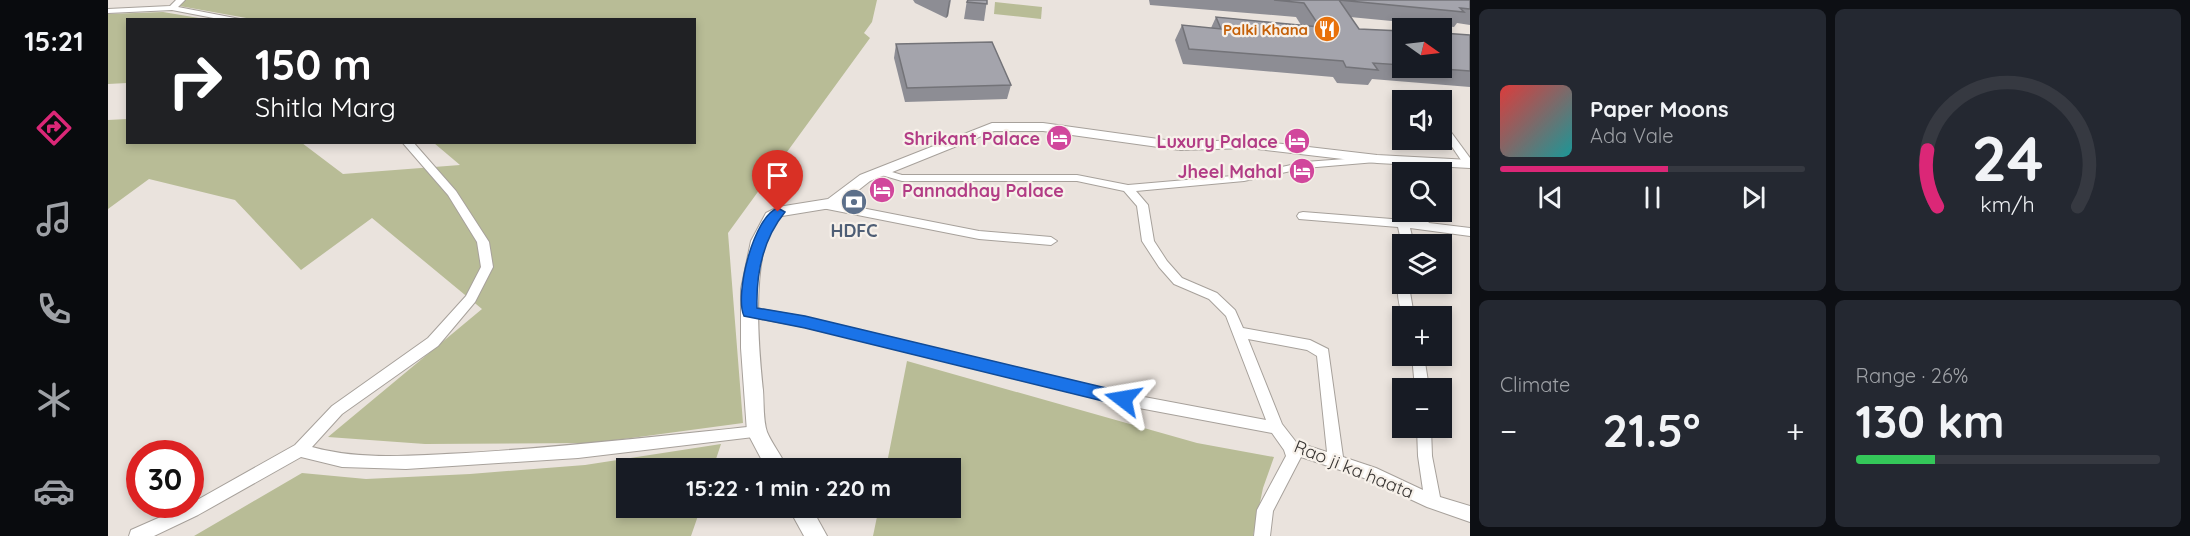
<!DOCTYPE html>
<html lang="en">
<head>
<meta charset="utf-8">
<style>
	:root { --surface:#171b24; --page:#242831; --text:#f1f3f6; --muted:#9ea1a6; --line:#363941; --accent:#db2777 }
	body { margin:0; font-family:Quicksand,sans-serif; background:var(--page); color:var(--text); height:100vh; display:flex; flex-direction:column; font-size:22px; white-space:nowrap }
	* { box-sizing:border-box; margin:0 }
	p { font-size:20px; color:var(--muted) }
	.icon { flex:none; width:33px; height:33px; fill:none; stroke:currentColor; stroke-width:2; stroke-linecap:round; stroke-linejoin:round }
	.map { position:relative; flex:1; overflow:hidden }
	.details { display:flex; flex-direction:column; gap:9px; padding:9px; background:#0d0f14; width:720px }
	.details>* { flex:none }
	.guide { position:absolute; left:18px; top:18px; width:570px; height:126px; border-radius:0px; box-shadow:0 3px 9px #0003; background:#202124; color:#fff; overflow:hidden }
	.needle { width:39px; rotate:104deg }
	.fabs { position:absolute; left:1284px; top:18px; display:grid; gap:12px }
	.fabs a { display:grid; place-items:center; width:60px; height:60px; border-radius:0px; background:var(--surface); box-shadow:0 3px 9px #0003; font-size:30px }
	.speed { position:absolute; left:18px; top:440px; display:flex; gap:12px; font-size:30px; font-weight:700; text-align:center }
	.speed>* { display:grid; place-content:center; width:78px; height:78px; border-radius:50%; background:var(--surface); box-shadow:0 3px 9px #0003; line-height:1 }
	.speed .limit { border:9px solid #d22; background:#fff; color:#111 }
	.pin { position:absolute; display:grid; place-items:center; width:51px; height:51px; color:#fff; margin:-62px -26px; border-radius:50% 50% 50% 0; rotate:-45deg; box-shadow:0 0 6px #0007 }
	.pin .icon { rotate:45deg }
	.me { position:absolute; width:66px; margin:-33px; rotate:284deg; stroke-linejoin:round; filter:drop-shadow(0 0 4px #0008) }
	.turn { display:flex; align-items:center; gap:21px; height:126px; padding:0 30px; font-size:27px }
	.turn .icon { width:78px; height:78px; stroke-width:2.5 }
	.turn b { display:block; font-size:42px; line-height:51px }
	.big { font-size:45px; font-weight:700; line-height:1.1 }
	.details .tile { flex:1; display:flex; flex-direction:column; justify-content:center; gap:9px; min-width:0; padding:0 21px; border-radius:9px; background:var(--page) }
	.details .dial { align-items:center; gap:0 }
	.dial svg { height:156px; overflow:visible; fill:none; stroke:var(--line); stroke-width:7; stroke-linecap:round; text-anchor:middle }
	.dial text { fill:var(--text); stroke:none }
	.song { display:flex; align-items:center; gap:18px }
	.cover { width:72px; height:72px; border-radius:9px; background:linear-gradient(135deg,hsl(0 70% 55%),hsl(180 70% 35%)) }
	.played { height:6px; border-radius:3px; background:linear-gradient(90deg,var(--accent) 55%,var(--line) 55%) }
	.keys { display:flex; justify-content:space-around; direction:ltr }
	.heat { display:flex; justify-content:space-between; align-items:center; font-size:33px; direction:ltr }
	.charge { height:9px; border-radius:4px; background:linear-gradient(90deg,#34c759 26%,var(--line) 0) }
	.details .tiles { flex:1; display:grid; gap:9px; grid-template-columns:repeat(2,1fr) }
	.trip { position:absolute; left:508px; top:458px; width:345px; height:60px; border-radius:0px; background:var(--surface); box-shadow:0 3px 9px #0003; font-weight:700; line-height:60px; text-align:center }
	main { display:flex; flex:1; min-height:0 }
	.dock { display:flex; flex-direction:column; width:108px; justify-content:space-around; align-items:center; background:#090b0e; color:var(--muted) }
	.dock .icon { width:42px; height:42px }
	.dock .on { color:var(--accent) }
	.dock b { font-size:27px; color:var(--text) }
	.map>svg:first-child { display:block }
	.green { fill:#b8bc96 }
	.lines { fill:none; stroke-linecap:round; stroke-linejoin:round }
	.minor-casing { stroke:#a7a19b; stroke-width:2 }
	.secondary-casing { stroke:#a7a19b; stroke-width:2 }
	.minor { fill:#fff; fill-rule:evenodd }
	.secondary { fill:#fff; fill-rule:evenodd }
	.wall { fill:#8d8d94 }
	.shaded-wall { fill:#737378 }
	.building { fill:#a4a4ac; stroke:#737378; stroke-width:1.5 }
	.route { fill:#1a73e8; stroke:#114b97; stroke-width:1.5 }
	.labels { text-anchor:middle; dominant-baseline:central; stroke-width:4.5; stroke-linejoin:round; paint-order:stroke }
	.far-food-label { font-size:15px; font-weight:bold; fill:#c56008; stroke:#f7f1ea; text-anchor:end }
	.hotel-label { font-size:18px; font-weight:bold; fill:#b23c85; stroke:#f7f1ea; text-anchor:end }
	.service-label { font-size:18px; font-weight:bold; fill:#4e5e75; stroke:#f7f1ea }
	.street-label { font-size:18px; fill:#373432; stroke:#f7f1ea }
</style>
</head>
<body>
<main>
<nav class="dock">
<b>15:21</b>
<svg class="icon on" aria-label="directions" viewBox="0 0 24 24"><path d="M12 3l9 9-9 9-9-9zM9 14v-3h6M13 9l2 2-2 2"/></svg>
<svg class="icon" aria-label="music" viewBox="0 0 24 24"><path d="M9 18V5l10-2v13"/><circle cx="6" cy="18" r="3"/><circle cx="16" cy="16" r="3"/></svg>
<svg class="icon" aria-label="phone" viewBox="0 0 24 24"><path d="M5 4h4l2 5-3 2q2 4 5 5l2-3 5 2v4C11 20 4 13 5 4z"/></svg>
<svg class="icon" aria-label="climate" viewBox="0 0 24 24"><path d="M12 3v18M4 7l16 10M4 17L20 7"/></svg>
<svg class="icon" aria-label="car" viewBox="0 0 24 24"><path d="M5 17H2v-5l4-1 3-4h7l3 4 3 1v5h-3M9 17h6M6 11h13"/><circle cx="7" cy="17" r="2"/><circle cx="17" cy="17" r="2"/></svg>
</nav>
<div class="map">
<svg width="1362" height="536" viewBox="0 0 1362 536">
	<rect width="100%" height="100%" fill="#eae3dd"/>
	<g class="green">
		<polygon points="72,0 769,0 764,22 756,33 762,38 620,233 635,423 486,443 317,444 220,437 374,309 264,218 193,270 127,200 41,179 0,209 0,120 19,119 20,142 194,143 235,174 352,165 326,143 586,142 586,20 149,20 66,5"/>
		<polygon points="887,2 934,7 933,19 886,14"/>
		<polygon points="55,12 97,19 20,20 19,83 0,84 0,14"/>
		<polygon points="799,361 1089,443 1166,457 1155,488 1145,536 765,536 771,507 843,507 843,468 778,468"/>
		<polygon points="613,444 605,468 519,468 519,507 593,507 583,536 86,536 194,473 258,479 362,474 477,465"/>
	</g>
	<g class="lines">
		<g class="minor-casing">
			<g id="minor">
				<polygon points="68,0 77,0 70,7 137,20 116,20 64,10 0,13 0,9 62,6"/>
				<polygon points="1315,96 1318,97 1319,100 1311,100 1312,97"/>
				<polygon points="1334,123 1337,124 1362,158 1362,167 1357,166 1334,132"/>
				<path d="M 294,142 L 305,142 L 348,191 L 381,242 L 385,267 L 367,302 L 330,346 L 234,414 L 204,447 C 254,461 307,455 358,453 C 456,447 552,436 649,426 L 654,428 L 656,432 L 654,436 L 470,458 L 298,469 L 234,467 L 193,457 L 90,515 L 46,536 L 21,536 L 23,530 L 82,504 L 187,445 L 224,406 L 320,338 L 358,296 L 373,267 L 369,242 L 340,195 Z"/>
				<path d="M 1264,157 L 1269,160 L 1268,162 L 1197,168 L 1136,181 L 1028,191 L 1040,205 L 1046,241 L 1059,261 L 1074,278 L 1109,293 L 1127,310 L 1135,328 L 1202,340 L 1220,349 L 1235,457 L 1268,468 L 1315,490 L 1310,456 L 1309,428 L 1323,428 L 1324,456 L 1332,497 L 1362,506 L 1362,522 L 1319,507 L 1259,479 L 1193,457 L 1165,511 L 1162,536 L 1146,536 L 1149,510 L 1178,456 L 1176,450 L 1164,433 L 1015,405 L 697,327 L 642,317 L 638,315 L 636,312 L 638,309 L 642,307 L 697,317 L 1015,393 L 1158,420 L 1118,316 L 1101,299 L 1066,284 L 1051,267 L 1034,241 L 1029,206 L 1016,191 L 969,181 L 794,181 L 770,174 L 769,172 L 774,169 L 794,175 L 969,175 L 1020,185 L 1136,175 L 1197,162 ZM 1140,339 L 1199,350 L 1209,356 L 1219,452 L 1188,442 L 1174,424 Z"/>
				<polygon points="1294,158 1299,161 1300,172 1294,172 1294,175 1290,172 1289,161"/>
				<polygon points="718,201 871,231 943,237 949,241 943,245 871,239 714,208 712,205 714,202"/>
				<polygon points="1195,212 1309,221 1303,212 1314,212 1321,223 1362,228 1362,236 1302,228 1306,244 1294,245 1290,227 1191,219 1189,216 1191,213"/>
				<path d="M 1294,280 L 1294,284 L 1303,284 L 1302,292 L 1306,316 L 1294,318 L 1294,316 C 1292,305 1286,289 1294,280 Z"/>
				<polygon points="1304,356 1316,356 1321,388 1307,388"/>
			</g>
		</g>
		<g class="secondary-casing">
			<g id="secondary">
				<path d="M 884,123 L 935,123 L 1072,142 L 1141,140 L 1269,155 L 1362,160 L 1362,168 L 1269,163 L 1141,148 L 1072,150 L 935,131 L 886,131 L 762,181 L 729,207 L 674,216 C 640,242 651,352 655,390 C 656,403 655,420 659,432 C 664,444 674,456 679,468 L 658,468 L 639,432 L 633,348 L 633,289 L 643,241 L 658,213 L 670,207 L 720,199 L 752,175 Z"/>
				<polygon points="680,507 703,507 719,536 696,536"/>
			</g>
		</g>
		<use href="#minor" class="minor"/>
		<use href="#secondary" class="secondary"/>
	</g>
	<g class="wall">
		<polygon points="805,0 843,0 840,16 838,18 807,3"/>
		<polygon points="859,0 879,0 876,21 856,19"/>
		<polygon points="1041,0 1362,0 1362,25 1349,23 1346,27 1242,17 1251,29 1294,31 1294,68 1334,68 1362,35 1362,87 1264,79 1260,85 1229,83 1225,77 1075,64 1067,40 1074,25 1103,28 1108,17 1193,25 1188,17 1042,5"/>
		<polygon points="788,44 903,85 899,99 797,102 786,58"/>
	</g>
	<polygon class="shaded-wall" points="842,0 840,16 838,18 841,1"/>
	<g class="building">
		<polygon points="860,0 879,0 879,4 859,2"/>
		<polygon points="1166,0 1362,0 1362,9 1352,8 1356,12 1231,0 1251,29 1294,31 1294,65 1265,63 1270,70 1238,67 1235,61 1081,49 1074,25 1113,29 1108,17 1212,27 1196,3"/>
		<polygon points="1334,33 1362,35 1362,71 1322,68 1334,68"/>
		<polygon points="884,42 903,85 799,88 788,44"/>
	</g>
	<path class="route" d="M 670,208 L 677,212 C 655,239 648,272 649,308 L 697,316 L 1015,392 L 1021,394 L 1023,399 L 1021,404 L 1015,406 L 697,328 L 636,316 C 626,295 646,215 670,208 Z"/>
	<defs>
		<g id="restaurant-disc" transform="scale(1.35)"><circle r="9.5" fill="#e8710a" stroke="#f7f1ea"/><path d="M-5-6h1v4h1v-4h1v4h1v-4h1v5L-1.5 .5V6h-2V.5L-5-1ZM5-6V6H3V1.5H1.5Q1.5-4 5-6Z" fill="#fff"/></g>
		<g id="hotel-disc" transform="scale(1.35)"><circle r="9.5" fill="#d1479c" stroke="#f7f1ea"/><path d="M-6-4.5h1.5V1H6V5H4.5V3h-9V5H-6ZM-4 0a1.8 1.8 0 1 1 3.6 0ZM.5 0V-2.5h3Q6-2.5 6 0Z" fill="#fff"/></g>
		<g id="bank-disc" transform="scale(1.35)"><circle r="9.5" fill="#5c6f8a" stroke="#f7f1ea"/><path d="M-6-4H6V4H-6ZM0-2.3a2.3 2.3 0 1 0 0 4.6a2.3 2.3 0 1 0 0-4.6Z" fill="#fff"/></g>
	</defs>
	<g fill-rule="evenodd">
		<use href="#restaurant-disc" x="1219" y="29"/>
		<use href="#hotel-disc" x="951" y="138"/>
		<use href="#hotel-disc" x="1189" y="141"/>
		<use href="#hotel-disc" x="1194" y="171"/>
		<use href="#hotel-disc" x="774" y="190"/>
		<use href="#bank-disc" x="746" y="202"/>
	</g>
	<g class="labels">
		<g class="far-food-label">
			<text x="1200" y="29">Palki Khana</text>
		</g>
		<g class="hotel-label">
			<text x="932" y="138">Shrikant Palace</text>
			<text x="1170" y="141">Luxury Palace</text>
			<text x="1174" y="171">Jheel Mahal</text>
			<text x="794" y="190" text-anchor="start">Pannadhay Palace</text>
		</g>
		<g class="service-label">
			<text x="746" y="230">HDFC</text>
		</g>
		<g class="street-label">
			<text transform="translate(1246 469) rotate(22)">Rao ji ka haata</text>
		</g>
	</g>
</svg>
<div class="fabs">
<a><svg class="needle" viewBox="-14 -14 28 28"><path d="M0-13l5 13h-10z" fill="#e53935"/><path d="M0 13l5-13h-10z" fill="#9ea1a6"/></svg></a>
<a><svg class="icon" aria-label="sound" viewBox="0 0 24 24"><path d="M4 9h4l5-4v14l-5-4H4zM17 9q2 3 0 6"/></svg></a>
<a><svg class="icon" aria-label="search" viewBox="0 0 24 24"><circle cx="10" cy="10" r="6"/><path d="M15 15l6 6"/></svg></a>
<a><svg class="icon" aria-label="layers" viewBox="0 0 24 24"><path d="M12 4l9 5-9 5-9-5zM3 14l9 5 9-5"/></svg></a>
<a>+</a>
<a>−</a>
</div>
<div class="speed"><div class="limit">30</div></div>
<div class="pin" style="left:670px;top:212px;background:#d93025"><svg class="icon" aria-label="arrive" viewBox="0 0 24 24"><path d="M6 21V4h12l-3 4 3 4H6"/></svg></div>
<svg class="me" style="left:1015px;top:399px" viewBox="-20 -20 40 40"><path d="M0-17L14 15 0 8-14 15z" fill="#1a73e8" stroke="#fff" stroke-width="4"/></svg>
<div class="trip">15:22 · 1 min · 220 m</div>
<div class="guide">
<div class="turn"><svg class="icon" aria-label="right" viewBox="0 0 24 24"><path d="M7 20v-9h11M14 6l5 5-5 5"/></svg><div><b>150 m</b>Shitla Marg</div></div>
</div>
</div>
<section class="details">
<div class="tiles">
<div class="tile">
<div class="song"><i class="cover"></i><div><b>Paper Moons</b><p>Ada Vale</p></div></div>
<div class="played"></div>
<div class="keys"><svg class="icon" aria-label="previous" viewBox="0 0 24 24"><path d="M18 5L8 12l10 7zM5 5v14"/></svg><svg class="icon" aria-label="pause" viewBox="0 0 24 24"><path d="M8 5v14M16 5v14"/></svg><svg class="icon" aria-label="next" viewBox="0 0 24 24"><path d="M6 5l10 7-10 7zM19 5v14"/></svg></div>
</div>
<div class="tile dial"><svg viewBox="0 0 100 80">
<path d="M14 69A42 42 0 1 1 86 69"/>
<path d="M14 69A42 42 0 0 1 9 40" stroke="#db2777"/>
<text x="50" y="56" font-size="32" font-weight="700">24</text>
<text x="50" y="72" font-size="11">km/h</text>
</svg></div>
<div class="tile"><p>Climate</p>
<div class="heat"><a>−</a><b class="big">21.5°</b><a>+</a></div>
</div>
<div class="tile"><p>Range · 26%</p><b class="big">130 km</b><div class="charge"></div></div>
</div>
</section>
</main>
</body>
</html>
